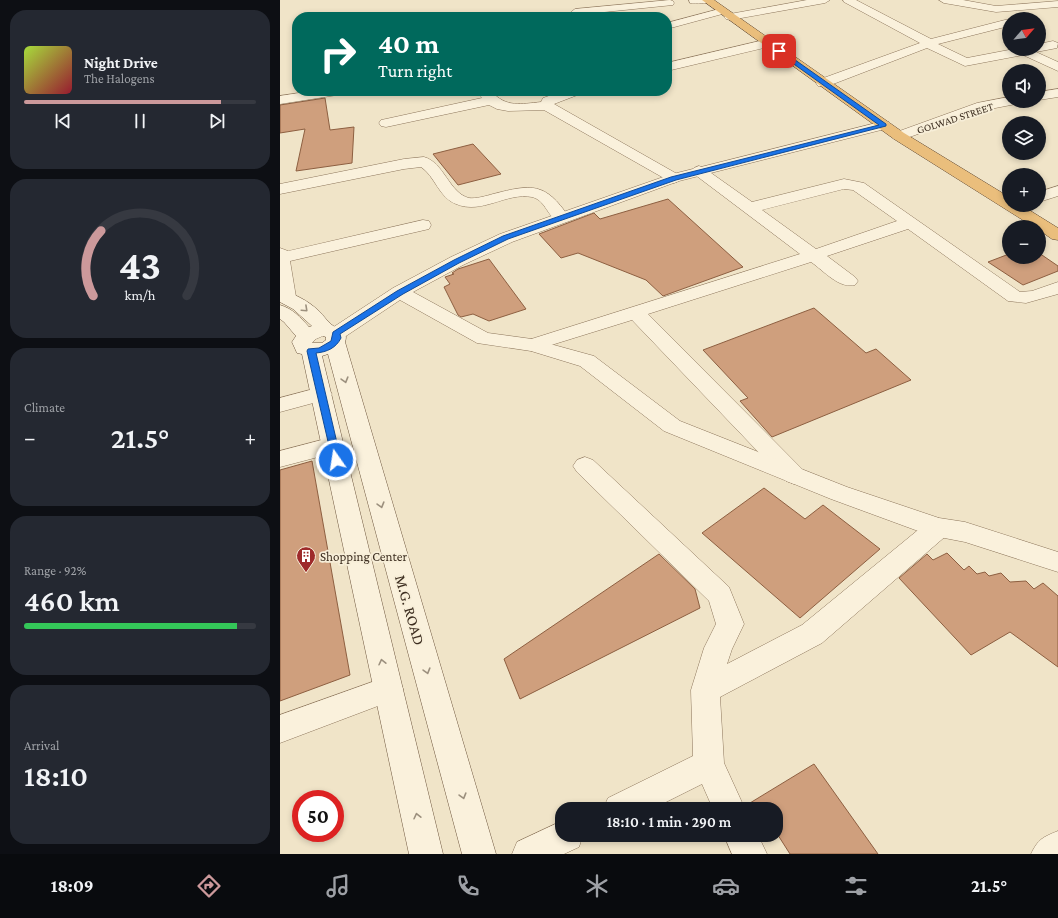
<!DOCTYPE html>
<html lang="en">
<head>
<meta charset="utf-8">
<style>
	:root { --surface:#171b24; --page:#242831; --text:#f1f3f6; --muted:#9ea1a6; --line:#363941; --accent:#cc999b }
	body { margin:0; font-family:"Crimson Pro",serif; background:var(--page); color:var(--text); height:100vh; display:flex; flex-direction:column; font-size:15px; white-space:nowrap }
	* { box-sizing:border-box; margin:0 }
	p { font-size:13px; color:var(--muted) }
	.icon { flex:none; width:22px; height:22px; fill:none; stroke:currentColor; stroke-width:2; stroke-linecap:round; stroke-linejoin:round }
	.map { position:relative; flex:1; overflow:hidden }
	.sheet { display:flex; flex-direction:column; gap:10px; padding:10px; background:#0d0f14; width:280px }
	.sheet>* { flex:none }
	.hud { position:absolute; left:12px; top:12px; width:380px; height:84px; border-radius:16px; box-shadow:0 2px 6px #0003; background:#00695c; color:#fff; overflow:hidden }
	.needle { width:26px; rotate:62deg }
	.controls { position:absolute; left:722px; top:12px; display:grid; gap:8px }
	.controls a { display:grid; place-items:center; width:44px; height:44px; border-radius:50%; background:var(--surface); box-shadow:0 2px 6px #0003; font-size:20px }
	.speed { position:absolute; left:12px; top:790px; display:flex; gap:8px; font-size:20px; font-weight:700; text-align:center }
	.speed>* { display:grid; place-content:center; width:52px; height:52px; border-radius:50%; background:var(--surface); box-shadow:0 2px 6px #0003; line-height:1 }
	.speed .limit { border:6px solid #d22; background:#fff; color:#111 }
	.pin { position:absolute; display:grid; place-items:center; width:34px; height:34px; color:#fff; margin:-17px; border-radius:8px; box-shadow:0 2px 6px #0006 }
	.me { position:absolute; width:44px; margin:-22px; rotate:347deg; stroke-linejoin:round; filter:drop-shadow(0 0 3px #0008) }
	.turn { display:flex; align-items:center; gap:14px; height:84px; padding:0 20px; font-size:18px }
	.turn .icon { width:52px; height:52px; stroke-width:2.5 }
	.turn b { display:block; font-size:28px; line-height:34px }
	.big { font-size:30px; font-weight:600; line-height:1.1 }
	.sheet .widget { flex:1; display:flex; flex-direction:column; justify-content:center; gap:6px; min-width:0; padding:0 14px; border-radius:16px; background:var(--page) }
	.sheet .dial { align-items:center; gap:0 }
	.dial svg { height:104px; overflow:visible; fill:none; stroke:var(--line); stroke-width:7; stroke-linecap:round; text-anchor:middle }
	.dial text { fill:var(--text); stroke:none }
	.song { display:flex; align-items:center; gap:12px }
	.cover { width:48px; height:48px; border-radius:6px; background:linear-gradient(135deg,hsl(80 70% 55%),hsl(350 70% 35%)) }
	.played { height:4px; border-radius:2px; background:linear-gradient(90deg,var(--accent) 85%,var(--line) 85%) }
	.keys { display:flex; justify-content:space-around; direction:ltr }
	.heat { display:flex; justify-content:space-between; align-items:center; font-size:22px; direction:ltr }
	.charge { height:6px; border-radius:3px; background:linear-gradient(90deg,#34c759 92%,var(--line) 0) }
	.trip { position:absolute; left:275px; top:802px; width:228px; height:40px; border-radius:16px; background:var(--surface); box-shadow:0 2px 6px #0003; font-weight:600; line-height:40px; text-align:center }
	.tabs { display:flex; height:64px; justify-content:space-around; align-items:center; background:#090b0e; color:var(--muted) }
	.tabs .icon { width:28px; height:28px }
	.tabs .on { color:var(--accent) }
	.tabs b { font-size:18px; color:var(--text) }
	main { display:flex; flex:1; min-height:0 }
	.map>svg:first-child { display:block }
	.building { fill:#cf9f7d; stroke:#8d5f41 }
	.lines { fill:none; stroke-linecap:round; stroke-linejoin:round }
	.service-casing { stroke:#8d765c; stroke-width:1 }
	.minor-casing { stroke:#8d765c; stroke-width:1 }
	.tertiary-casing { stroke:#8d765c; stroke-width:1 }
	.secondary-casing { stroke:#6f573f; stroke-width:1 }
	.trunk-casing { stroke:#5b4430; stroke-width:1 }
	.service { fill:#faf1dc; fill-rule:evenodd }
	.minor { fill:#faf1dc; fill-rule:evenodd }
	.tertiary { fill:#faf1dc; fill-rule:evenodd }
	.secondary { fill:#faf1dc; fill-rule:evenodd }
	.trunk { fill:#eabe7c; fill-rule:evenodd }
	.oneway { stroke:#9c907e }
	.route { fill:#1a73e8; stroke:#114b97 }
	.labels { text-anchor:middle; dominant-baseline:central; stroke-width:3.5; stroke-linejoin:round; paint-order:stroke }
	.far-street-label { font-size:11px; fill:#3d2e20; stroke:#f7eed8 }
	.poi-label { font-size:13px; fill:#3d2e20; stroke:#f7eed8; text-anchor:start }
	.near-street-label { font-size:16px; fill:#3d2e20; stroke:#f7eed8 }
</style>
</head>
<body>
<main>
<section class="sheet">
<div class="widget">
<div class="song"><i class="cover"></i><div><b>Night Drive</b><p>The Halogens</p></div></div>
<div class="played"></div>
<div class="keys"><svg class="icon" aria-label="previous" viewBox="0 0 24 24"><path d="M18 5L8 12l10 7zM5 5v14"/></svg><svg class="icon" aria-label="pause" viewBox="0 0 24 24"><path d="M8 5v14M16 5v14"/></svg><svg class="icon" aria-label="next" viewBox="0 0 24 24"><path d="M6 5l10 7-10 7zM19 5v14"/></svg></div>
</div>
<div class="widget dial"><svg viewBox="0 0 100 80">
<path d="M14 69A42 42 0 1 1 86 69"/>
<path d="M14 69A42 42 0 0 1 20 19" stroke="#cc999b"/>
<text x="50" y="56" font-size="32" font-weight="700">43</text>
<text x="50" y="72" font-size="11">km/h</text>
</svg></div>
<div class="widget"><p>Climate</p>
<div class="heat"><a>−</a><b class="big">21.5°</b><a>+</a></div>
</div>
<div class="widget"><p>Range · 92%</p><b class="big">460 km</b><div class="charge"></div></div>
<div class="widget"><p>Arrival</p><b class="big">18:10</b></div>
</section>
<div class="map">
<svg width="778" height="854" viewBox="0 0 778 854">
	<rect width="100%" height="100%" fill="#f0e4c8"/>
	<g class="building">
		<polygon points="45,98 50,130 74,127 72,163 16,171 25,129 0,133 0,105"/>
		<polygon points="193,144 221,174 178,185 153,154"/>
		<polygon points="388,199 463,267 383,296 366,280 298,253 281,258 259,234 314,213 320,219"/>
		<polygon points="759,253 778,266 778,271 743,285 708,262 729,254 729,257 759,257"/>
		<polygon points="209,259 246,309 209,321 193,314 181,317 178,315 164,287 170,284 165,277 174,274 172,273 178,269"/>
		<polygon points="534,308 586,353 596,349 631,380 492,437 460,401 468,398 423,350"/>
		<polygon points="32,461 70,675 0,701 0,470"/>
		<polygon points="484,488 525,519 543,505 600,549 520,618 422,533"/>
		<polygon points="667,553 684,570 689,566 697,574 705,572 709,576 721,573 730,582 746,581 754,589 763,583 778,596 778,667 730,632 691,655 619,578 647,554 653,560"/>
		<polygon points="379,554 415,589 420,608 240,699 224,659"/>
		<polygon points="534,764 598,854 510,854 496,832 496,809 466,809 465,806"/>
	</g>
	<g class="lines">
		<g class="service-casing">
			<g id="service">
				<polygon points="390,0 393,1 394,3 393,5 295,15 291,12 295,9"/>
				<path d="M 409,0 L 432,0 C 428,4 416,4 410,3 Z"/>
				<polygon points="443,8 446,9 447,11 446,13 387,29 387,23"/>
			</g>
		</g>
		<g class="minor-casing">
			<g id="minor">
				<polygon points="527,0 550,0 545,3 450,20 446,19 444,17 446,15 450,14"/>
				<polygon points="563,0 576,0 651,39 725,20 731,19 729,19 729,26 658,44 687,58 734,49 759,49 759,44 773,41 778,43 777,48 756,52 778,62 778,71 743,55 685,66 647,48 548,86 538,86 536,83 538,80 640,43 564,2"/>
				<polygon points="659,0 683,0 716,6 778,1 778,7 716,12 664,3"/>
				<polygon points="488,39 492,40 494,43 492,46 387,71 387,63"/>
				<polygon points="32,91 64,91 62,94 57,95 0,104 0,96"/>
				<path d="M 197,91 L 211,91 C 226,108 241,104 261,102 L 263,98 L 283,91 L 302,91 L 300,94 L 274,104 L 399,175 L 402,178 L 399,181 L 394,183 L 389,181 L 264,110 L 228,111 L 217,109 L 209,105 L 106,127 L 101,126 L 99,123 L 101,120 L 106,119 L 202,98 Z"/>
				<path d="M 144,157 C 164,162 169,193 189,198 C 196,199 206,196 213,194 C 252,184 265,182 289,217 L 287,221 C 267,225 269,201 252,197 C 226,192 202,215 176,204 C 159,198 155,176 141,167 L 124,169 L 0,194 L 0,184 L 124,159 Z"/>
				<path d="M 419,166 L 424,168 L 472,202 L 564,179 L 584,183 L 740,292 L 752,291 L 778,282 L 778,294 L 746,303 L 728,301 L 628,229 L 547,256 L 575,277 L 578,281 L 575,285 C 559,289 544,271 531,262 L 368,314 L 522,469 L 526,475 L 522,481 L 514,484 L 506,481 L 352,320 L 252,351 L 245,349 L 242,345 L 245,341 L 520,254 L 414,174 L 411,171 L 414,168 ZM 564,189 L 573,190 L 617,221 L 536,249 L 482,210 Z"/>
				<polygon points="778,186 778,196 759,202 759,192"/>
				<polygon points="143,220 149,221 151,225 149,229 10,261 16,297 14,301 7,303 0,300 0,248 8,251"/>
				<polygon points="41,387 48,389 52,394 48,399 0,412 0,398"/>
				<polygon points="53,437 61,439 64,445 61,451 0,467 0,451"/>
				<polygon points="305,457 313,460 449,587 464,624 452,649 447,664 522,625 649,521 658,518 667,521 670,528 667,535 542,643 440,697 444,763 465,809 433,809 422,784 372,809 323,809 328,798 413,756 411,690 424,648 436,624 429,601 297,472 293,466 297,460"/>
				<polygon points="109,676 119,680 123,689 119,698 0,743 0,715"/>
				<polygon points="282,821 282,835 303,835 299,847 284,854 232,854 237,842"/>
				<path d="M 778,831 L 778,854 L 751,854 C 758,839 763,837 778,831 Z"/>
				<polygon points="444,835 478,835 487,854 452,854"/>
			</g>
		</g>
		<g class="tertiary-casing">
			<g id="tertiary">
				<polygon points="778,89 778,97 759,100 759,92"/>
				<polygon points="729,97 729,101 738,101 736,104 705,110 624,139 619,140 614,139 612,136 614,133 697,103"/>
				<polygon points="604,121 609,122 611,125 609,128 399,181 232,242 183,265 133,292 208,333 252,339 314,356 400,421 567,487 659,518 685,522 778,552 778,572 685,542 649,535 551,499 384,431 300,366 251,351 197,343 120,300 63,338 56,340 49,338 46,334 49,330 113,288 171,257 220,234 389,175"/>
			</g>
		</g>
		<g class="secondary-casing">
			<path id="secondary" d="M 0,290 C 15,294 27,300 39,311 C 43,315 47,321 52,325 C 59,330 69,330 65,342 L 216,854 L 182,854 L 48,354 L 42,356 L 163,854 L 129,854 L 22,354 L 17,353 L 12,342 L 16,336 L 4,322 L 0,319 L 0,305 C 13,309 20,317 29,327 L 32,326 L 13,309 L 0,302 ZM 43,336 L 46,337 L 46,340 L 42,343 L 32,343 L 36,339 Z"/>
		</g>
		<g class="trunk-casing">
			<polygon id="trunk" points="422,0 434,0 624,133 729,197 729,205 741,205 778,228 778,240 772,239 759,230 759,227 754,227 614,139"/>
		</g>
		<use href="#service" class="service"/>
		<use href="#minor" class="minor"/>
		<use href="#tertiary" class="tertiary"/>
		<use href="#secondary" class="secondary"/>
		<use href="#trunk" class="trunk"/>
	</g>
	<defs><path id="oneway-chevron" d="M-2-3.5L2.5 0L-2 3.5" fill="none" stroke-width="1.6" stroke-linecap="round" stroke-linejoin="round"/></defs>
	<g class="oneway">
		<use href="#oneway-chevron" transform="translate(25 309) rotate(43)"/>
		<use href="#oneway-chevron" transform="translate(65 380) rotate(74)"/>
		<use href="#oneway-chevron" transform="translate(101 505) rotate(74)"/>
		<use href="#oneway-chevron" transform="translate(102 662) rotate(-103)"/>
		<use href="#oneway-chevron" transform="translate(147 671) rotate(74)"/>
		<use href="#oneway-chevron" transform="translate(183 796) rotate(74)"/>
		<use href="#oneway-chevron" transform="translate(137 816) rotate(-103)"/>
	</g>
	<path class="route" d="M 497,50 L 501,50 L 606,124 L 606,126 L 396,180 L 228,239 L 179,263 L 123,294 L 60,334 L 61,338 C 56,348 47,352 36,353 L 61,460 L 60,463 L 53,463 L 27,351 L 28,349 L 39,348 L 51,341 L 53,332 L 117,291 L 174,260 L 223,236 L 391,177 L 599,125 L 497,52 Z"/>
	<defs>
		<g id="building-pin" transform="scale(1)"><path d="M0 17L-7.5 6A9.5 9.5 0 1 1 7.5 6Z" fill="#9e2a2b" stroke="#f7eed8"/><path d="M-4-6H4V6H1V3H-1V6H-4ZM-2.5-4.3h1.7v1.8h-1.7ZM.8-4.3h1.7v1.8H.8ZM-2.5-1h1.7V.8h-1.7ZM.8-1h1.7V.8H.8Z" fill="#fff"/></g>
	</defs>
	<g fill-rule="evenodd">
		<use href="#building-pin" x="26" y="556"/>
	</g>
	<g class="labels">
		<g class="far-street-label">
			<text transform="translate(675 118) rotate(-18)">GOLWAD STREET</text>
		</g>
		<g class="poi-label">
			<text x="40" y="556">Shopping Center</text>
		</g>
		<g class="near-street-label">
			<text transform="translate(130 610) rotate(74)">M.G. ROAD</text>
		</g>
	</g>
</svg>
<div class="controls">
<a><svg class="needle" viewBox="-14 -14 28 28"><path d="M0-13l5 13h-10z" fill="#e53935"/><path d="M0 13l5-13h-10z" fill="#9ea1a6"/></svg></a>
<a><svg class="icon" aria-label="sound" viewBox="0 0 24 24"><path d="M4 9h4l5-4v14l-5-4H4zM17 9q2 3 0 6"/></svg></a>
<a><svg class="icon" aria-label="layers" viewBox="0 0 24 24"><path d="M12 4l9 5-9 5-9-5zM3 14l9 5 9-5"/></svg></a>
<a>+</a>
<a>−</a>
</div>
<div class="speed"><div class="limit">50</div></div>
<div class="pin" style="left:499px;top:51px;background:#d93025"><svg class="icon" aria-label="arrive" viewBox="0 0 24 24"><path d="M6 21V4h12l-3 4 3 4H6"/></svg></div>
<svg class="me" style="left:56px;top:460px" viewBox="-20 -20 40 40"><circle r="17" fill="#1a73e8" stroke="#fff" stroke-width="3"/><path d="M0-11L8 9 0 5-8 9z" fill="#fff"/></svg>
<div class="trip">18:10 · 1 min · 290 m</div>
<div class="hud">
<div class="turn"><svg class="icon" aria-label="right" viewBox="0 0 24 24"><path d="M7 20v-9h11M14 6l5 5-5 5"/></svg><div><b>40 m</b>Turn right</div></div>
</div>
</div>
</main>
<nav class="tabs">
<b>18:09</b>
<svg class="icon on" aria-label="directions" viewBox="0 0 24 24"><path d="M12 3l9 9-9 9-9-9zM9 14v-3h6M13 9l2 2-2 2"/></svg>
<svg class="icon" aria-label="music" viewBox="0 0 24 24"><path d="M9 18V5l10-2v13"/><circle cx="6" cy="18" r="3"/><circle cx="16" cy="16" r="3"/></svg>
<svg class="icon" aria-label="phone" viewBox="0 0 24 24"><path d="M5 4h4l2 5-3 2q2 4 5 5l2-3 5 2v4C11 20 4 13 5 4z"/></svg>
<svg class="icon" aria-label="climate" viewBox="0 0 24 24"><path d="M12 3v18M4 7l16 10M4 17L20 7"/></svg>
<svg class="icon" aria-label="car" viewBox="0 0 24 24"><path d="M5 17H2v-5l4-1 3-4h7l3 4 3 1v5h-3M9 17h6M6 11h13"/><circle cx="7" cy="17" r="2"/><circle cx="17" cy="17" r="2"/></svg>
<svg class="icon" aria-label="filters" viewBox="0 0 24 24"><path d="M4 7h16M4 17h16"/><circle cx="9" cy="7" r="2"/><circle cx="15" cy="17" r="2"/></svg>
<b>21.5°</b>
</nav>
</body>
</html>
